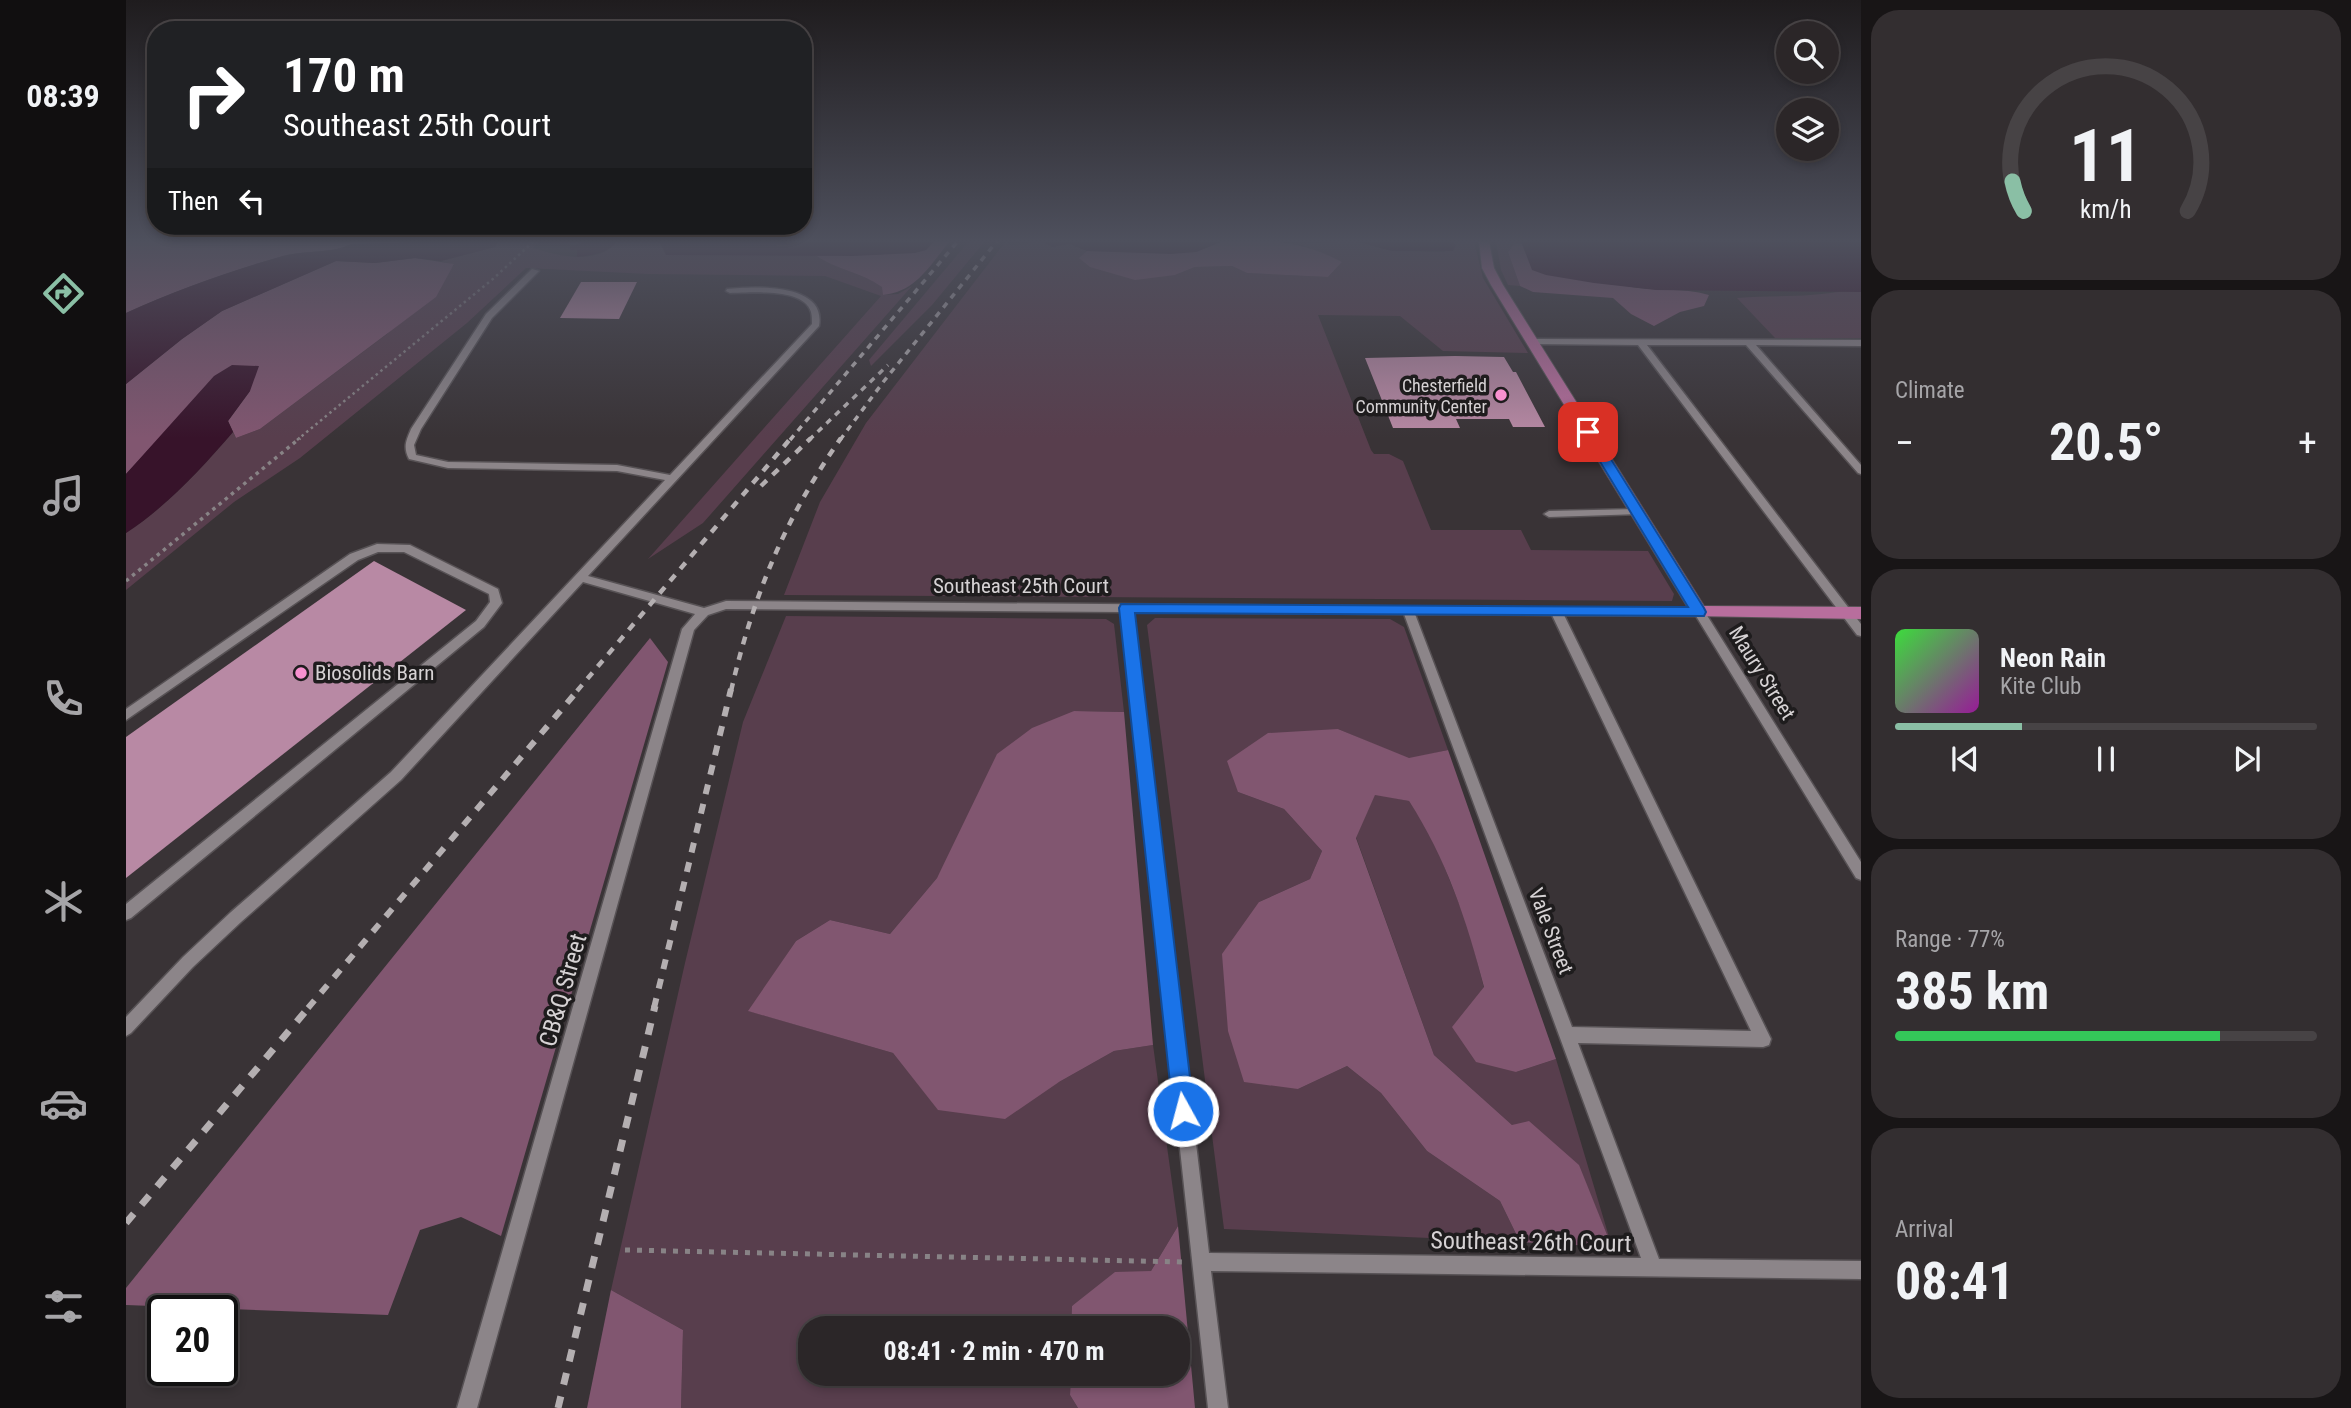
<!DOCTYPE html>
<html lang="en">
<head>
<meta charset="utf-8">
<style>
	:root { --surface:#2b2628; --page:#332e30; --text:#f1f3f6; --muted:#a6a5a8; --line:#474345; --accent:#8abfa5 }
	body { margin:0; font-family:"Roboto Condensed",sans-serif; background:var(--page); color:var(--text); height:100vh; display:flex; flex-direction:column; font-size:26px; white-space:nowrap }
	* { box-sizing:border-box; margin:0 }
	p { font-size:23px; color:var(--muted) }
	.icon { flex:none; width:38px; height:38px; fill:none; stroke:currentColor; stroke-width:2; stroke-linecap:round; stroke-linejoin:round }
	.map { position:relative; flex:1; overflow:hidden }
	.drawer { display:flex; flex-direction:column; gap:10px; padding:10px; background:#181516; width:490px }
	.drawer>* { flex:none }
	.top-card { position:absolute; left:21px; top:21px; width:665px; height:214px; border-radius:28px; box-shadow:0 4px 10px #0003,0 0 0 2px var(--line); background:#202124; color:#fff; overflow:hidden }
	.controls { position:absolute; left:1650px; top:21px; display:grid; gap:14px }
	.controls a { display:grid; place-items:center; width:63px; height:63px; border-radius:50%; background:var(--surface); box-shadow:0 4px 10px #0003,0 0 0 2px var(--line); font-size:35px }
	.speed { position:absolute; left:21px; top:1295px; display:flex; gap:14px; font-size:35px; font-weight:700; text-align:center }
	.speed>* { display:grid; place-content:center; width:91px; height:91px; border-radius:50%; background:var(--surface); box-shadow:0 4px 10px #0003,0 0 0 2px var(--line); line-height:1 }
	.speed .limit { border:4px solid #111; border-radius:10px; background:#fff; color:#111 }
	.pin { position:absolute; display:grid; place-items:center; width:60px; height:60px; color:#fff; margin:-30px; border-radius:14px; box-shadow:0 4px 10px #0006 }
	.me { position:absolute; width:77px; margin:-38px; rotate:353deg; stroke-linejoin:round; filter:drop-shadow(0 0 5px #0008) }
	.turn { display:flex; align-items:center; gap:24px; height:147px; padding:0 21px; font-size:32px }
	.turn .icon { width:91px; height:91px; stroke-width:2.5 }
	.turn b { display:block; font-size:49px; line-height:60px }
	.then { display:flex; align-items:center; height:66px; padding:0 21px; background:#0003; gap:14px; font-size:26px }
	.big { font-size:52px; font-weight:700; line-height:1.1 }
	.drawer .widget { flex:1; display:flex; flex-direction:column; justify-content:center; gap:10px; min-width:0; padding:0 24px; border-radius:28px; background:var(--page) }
	.drawer .dial { align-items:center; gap:0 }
	.dial svg { height:182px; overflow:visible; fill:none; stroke:var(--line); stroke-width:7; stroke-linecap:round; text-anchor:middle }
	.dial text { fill:var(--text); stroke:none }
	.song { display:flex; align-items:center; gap:21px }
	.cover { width:84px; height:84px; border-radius:10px; background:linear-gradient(135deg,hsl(120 70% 55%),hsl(300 70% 35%)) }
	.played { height:7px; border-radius:4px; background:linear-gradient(90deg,var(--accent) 30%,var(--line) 30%) }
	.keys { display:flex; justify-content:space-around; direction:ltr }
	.heat { display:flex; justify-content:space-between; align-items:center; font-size:38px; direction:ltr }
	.charge { height:10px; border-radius:5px; background:linear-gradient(90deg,#34c759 77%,var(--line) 0) }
	.trip { position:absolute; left:672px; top:1316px; width:392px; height:70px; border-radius:28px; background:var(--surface); box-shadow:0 4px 10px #0003,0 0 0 2px var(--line); font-weight:700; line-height:70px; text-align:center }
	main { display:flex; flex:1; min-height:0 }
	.tabs { display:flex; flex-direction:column; width:126px; justify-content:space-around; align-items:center; background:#110f10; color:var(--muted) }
	.tabs .icon { width:49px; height:49px }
	.tabs .selected { color:var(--accent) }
	.tabs b { font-size:32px; color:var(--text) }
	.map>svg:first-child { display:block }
	.green { fill:#583e4d }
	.forest { fill:#815670 }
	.water { fill:#37132a }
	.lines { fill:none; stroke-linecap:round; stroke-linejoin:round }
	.stream { stroke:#37132a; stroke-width:4.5 }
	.building { fill:#b889a4 }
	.minor-casing { stroke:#575255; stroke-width:3 }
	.major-casing { stroke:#575255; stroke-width:2 }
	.path-far2 { stroke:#888386; stroke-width:2.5; stroke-dasharray:2.5 3.5; stroke-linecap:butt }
	.path-far1 { stroke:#888386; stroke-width:3.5; stroke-dasharray:3.5 4.5; stroke-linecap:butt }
	.path { stroke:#888386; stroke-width:5; stroke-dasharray:5 7; stroke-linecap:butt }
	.minor { fill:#8c8589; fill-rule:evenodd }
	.major { fill:#b86e9d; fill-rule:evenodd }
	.rail-far3 { stroke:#b4afb1; stroke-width:3.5; stroke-dasharray:6 6; stroke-linecap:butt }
	.rail-far2 { stroke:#b4afb1; stroke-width:4.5; stroke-dasharray:8 8; stroke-linecap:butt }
	.rail-far1 { stroke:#b4afb1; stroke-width:6; stroke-dasharray:10 10; stroke-linecap:butt }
	.rail { stroke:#b4afb1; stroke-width:7; stroke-dasharray:12 12; stroke-linecap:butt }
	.route { fill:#1a73e8; stroke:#114b97; stroke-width:2 }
	.poi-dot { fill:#f790cf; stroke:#1e1c1d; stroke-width:2.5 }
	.labels { text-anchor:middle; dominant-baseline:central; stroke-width:7; stroke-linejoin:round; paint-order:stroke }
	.far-poi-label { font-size:18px; fill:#d6d2d4; stroke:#1e1c1d; text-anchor:end }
	.street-label { font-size:21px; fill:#d6d2d4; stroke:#1e1c1d }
	.poi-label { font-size:21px; fill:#d6d2d4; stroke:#1e1c1d; text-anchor:start }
	.near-street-label { font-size:24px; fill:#d6d2d4; stroke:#1e1c1d }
</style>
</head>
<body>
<main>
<nav class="tabs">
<b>08:39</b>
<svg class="icon selected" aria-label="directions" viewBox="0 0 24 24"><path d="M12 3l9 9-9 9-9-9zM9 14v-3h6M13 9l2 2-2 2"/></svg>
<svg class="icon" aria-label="music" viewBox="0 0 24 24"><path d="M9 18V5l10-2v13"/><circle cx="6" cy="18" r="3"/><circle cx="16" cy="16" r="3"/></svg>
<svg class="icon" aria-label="phone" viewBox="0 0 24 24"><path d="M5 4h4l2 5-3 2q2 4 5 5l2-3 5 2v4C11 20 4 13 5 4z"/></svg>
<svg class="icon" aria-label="climate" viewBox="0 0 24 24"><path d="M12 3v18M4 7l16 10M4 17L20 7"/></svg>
<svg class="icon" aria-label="car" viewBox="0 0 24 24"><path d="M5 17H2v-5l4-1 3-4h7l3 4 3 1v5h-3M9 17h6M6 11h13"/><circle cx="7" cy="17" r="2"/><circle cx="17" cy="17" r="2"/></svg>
<svg class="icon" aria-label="filters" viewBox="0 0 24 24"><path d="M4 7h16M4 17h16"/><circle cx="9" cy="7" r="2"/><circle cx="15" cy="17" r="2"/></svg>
</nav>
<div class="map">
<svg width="1735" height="1408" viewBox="0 0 1735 1408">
	<rect width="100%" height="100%" fill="#393336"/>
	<g class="green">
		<path d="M 372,241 L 459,241 L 454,245 L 414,241 L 407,248 C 431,256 473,266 491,241 L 533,241 L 541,255 L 689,255 C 711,270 734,272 757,287 L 757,295 L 772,294 L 786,286 L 577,523 L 522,559 L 755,296 L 699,276 L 522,274 L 400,268 L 341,323 L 174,458 L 108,502 L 0,590 L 0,533 C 40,507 76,468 107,432 L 110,438 L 134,429 L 261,334 L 328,265 L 315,261 L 369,247 Z"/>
		<polygon points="843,241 859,241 806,305 745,366 743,360"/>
		<polygon points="880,241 883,245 902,244 904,241 944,244 961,251 954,258 1049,275 1069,267 1106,266 1121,273 1202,277 1216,262 1173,244 1229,241 1266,251 1318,252 1330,245 1326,241 1348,241 1357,278 1402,353 1317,351 1274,316 1192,315 1245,450 1248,454 1263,454 1277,461 1305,530 1395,530 1405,550 1522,551 1548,594 1546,601 658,595 694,502 740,423"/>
		<polygon points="1370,241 1395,241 1396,244 1388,244 1382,252 1394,286 1382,285 1375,270"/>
		<path d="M 1722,290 L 1735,292 L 1735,338 L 1649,338 L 1611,298 C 1649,295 1685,298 1722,290 Z"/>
		<polygon points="660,616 980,619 988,624 998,712 948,711 829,845 811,878 764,934 704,920 670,941 623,1011 767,1053 812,1109 933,1082 988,1051 1027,1045 1052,1226 1025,1271 946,1306 945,1328 684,1328 684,1374 945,1374 944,1395 952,1408 555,1408 557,1330 485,1290 559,963 617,722"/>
		<polygon points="1029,618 1264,619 1278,627 1322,750 1283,759 1212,729 1112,792 1158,809 1196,851 1184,879 1133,902 1172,1089 1221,1066 1255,1093 1301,1151 1374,1201 1394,1242 1098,1229 1021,625"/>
		<polygon points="1249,794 1283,801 1306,836 1342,926 1358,988 1390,1072 1430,1059 1486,1247 1452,1165 1387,1126 1308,1055 1230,837"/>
	</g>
	<g class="forest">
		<path d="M 0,241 L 321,241 L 225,244 C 206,254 179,250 157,256 C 104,271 50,290 0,313 Z"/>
		<path d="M 808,241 L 824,241 C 804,265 790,292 757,295 L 756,287 C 735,272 710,270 689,255 L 748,255 L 800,250 Z"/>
		<path d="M 1097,241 C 1146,241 1172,239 1216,262 L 1202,277 L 1121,273 L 1106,266 L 1069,267 L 1049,275 L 1009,280 L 964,267 L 953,258 L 961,251 L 1070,252 Z"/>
		<path d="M 1388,244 L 1396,244 L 1400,254 C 1433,265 1466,279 1500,286 C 1528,292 1556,287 1583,295 L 1578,306 L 1554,312 L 1528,326 L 1505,314 L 1487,298 L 1407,292 L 1394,286 L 1382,252 Z"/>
		<polygon points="289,258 328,264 310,297 134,429 110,438 102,421 124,391 52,418 0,474 0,384 56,339 96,311 210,261 249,263"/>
		<polygon points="524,638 542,662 375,1236 335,1217 294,1230 262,1315 0,1305 0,1288"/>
		<polygon points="948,711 998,712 1027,1045 988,1051 933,1082 879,1119 812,1110 767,1053 622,1011 670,941 704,920 764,934 811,878 871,754 906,728"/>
		<path d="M 1212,729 L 1283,758 L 1322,750 L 1430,1059 L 1390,1072 L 1350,1062 L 1326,1027 L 1358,987 C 1341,921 1320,858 1283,801 L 1249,795 L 1230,838 L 1308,1055 L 1386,1125 L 1403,1121 L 1453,1165 L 1486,1247 L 1394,1242 L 1374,1201 L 1301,1151 L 1255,1093 L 1221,1066 L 1172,1089 L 1118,1082 L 1102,1031 L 1096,954 L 1133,902 L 1184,879 L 1196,851 L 1158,809 L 1112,792 L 1101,761 L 1142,733 Z"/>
		<polygon points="1052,1226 1069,1408 952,1408 944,1395 945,1374 1052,1374 1052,1328 945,1328 946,1306 989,1272 1025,1271"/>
		<polygon points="485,1290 557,1330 555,1408 461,1408"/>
	</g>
	<g class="water">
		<path d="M 372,241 L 369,247 L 315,261 L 289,258 L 249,263 L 210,261 L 96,311 L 56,339 L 0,384 L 0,313 C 50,290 104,271 157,256 C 179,250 206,254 225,244 Z"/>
		<path d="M 459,241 L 491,241 C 482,254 466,255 451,257 L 451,248 Z"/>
		<polygon points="533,241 808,241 800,250 789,253 727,256 540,255"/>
		<polygon points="915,241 1097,241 1070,252 1045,254 961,251 944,244 926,247"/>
		<polygon points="1229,241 1326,241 1330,245 1327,251 1266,251"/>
		<polygon points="1395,241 1735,241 1735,292 1530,290 1468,283 1420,275 1406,270"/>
		<path d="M 106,365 L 133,366 L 124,391 L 102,421 L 107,432 C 76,468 40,507 0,533 L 0,474 L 88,376 Z"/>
	</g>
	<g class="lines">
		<polyline class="stream" points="446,248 473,241"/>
	</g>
	<g class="building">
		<polygon points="455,282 511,282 493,319 434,318"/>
		<polygon points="1329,356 1378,357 1387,372 1390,372 1419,427 1387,427 1383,419 1330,419 1334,428 1267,428 1239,358"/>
		<polygon points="248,561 340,610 0,878 0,737"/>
	</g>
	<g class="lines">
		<g class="minor-casing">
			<g id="minor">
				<path d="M 406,269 L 413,271 L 366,318 L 295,429 L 288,445 L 290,455 L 322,462 L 491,465 L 544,475 L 686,324 C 686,320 686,316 685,312 C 678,287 624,293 604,293 L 600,291 L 601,289 C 629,286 701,283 693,326 L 462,576 L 578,608 L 600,601 L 1577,609 L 1735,862 L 1735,880 L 1730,878 L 1570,616 L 1438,615 L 1645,1039 L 1643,1045 L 1637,1047 L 1452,1043 L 1533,1259 L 1735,1261 L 1735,1279 L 1085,1271 L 1102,1408 L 1082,1408 L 996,612 L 600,609 L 582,615 L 568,630 L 351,1408 L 331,1408 L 556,629 L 569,614 L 457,582 L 275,780 L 115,922 L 67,967 L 5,1033 L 0,1036 L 0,1017 L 57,957 L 105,912 L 265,772 L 539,480 L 491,471 L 322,468 L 283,459 C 277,447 280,441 285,429 L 360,314 ZM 1007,612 L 1278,614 L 1515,1258 L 1083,1253 ZM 1289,614 L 1426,615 L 1625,1031 L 1446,1027 Z"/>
				<polygon points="1407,339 1735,340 1735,346 1630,345 1735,465 1735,474 1732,473 1620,345 1521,345 1735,624 1735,636 1731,635 1512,345 1404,344 1404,340"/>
				<polygon points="1511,509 1516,512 1515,514 1423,517 1418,514 1423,511"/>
				<polygon points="251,544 284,545 372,589 376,603 358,627 5,918 0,920 0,904 350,621 364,602 363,594 278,552 252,552 232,560 0,720 0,709 224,554"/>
			</g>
		</g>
		<g class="major-casing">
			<polygon id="major" points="1353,241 1363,241 1368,268 1377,285 1578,606 1735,607 1735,619 1567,616 1365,285 1356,268"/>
		</g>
		<polyline class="path-far2" points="171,440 368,278 408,241"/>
		<polyline class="path-far1" points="0,581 174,438"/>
		<polyline class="path" points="499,1250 1058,1262"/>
		<use href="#minor" class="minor"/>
		<use href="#major" class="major"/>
		<g class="rail-far3">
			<polyline points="664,440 832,241"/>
			<polyline points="683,440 762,365"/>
			<polyline points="714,440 758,381 871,241"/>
		</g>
		<g class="rail-far2">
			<polyline points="635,486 685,438"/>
			<polyline points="451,691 665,438"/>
			<path d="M 605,691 C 627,596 659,518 715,438"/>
		</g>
		<g class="rail-far1">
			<polyline points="182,1008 453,689"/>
			<polyline points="528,1008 605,689"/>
		</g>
		<g class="rail">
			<polyline points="0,1223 184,1006"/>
			<polyline points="432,1408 529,1006"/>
		</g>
	</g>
	<linearGradient id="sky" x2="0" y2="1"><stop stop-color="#1f1c1e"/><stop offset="0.55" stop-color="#4e505d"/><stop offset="1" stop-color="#4e505d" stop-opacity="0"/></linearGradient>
	<rect width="1735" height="438" fill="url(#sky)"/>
	<polygon class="route" points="1462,428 1468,432 1578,608 1580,612 1578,616 1009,613 1068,1111 1065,1118 1057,1122 1050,1118 1047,1111 993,608 995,604 1562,607 1456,432"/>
	<g class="poi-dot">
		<circle cx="1375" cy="395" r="7"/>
		<circle cx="175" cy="673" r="7"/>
	</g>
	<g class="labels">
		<g class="far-poi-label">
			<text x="1361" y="385">Chesterfield<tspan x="1361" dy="21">Community Center</tspan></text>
		</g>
		<g class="street-label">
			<text x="895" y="586">Southeast 25th Court</text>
			<text transform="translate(1636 673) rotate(58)">Maury Street</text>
			<text transform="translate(1425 931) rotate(69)">Vale Street</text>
		</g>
		<g class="poi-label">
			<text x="189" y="673">Biosolids Barn</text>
		</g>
		<g class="near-street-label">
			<text transform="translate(437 990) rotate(-74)">CB&amp;Q Street</text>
			<text transform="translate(1405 1242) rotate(1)">Southeast 26th Court</text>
		</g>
	</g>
</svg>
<div class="controls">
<a><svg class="icon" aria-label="search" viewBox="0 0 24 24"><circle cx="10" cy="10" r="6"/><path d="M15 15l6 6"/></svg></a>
<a><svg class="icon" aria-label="layers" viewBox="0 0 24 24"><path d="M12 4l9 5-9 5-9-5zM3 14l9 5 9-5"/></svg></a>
</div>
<div class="speed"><div class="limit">20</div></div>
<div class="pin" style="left:1462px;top:432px;background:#d93025"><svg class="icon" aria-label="arrive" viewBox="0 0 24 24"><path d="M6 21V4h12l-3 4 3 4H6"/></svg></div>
<svg class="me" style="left:1057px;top:1111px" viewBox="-20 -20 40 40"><circle r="17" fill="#1a73e8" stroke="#fff" stroke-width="3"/><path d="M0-11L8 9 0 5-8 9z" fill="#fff"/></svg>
<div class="trip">08:41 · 2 min · 470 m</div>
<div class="top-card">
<div class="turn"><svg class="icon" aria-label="right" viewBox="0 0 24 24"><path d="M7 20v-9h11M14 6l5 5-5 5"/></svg><div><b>170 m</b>Southeast 25th Court</div></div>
<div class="then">Then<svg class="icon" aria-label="left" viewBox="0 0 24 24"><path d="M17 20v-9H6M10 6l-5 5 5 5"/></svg></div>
</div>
</div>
<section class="drawer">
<div class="widget dial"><svg viewBox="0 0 100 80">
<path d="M14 69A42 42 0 1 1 86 69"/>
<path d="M14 69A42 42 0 0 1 9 56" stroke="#8abfa5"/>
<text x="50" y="56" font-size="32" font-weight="700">11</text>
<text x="50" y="72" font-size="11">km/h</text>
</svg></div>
<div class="widget"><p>Climate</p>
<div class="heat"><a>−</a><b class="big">20.5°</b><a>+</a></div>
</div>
<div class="widget">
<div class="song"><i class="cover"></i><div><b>Neon Rain</b><p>Kite Club</p></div></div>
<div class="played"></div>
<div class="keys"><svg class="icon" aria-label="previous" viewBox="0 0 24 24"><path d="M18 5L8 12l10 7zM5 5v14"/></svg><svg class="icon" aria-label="pause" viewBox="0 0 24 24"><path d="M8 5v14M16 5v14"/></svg><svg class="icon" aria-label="next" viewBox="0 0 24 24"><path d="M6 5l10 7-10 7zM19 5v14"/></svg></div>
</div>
<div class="widget"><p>Range · 77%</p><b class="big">385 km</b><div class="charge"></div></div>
<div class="widget"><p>Arrival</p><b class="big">08:41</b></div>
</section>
</main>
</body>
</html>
